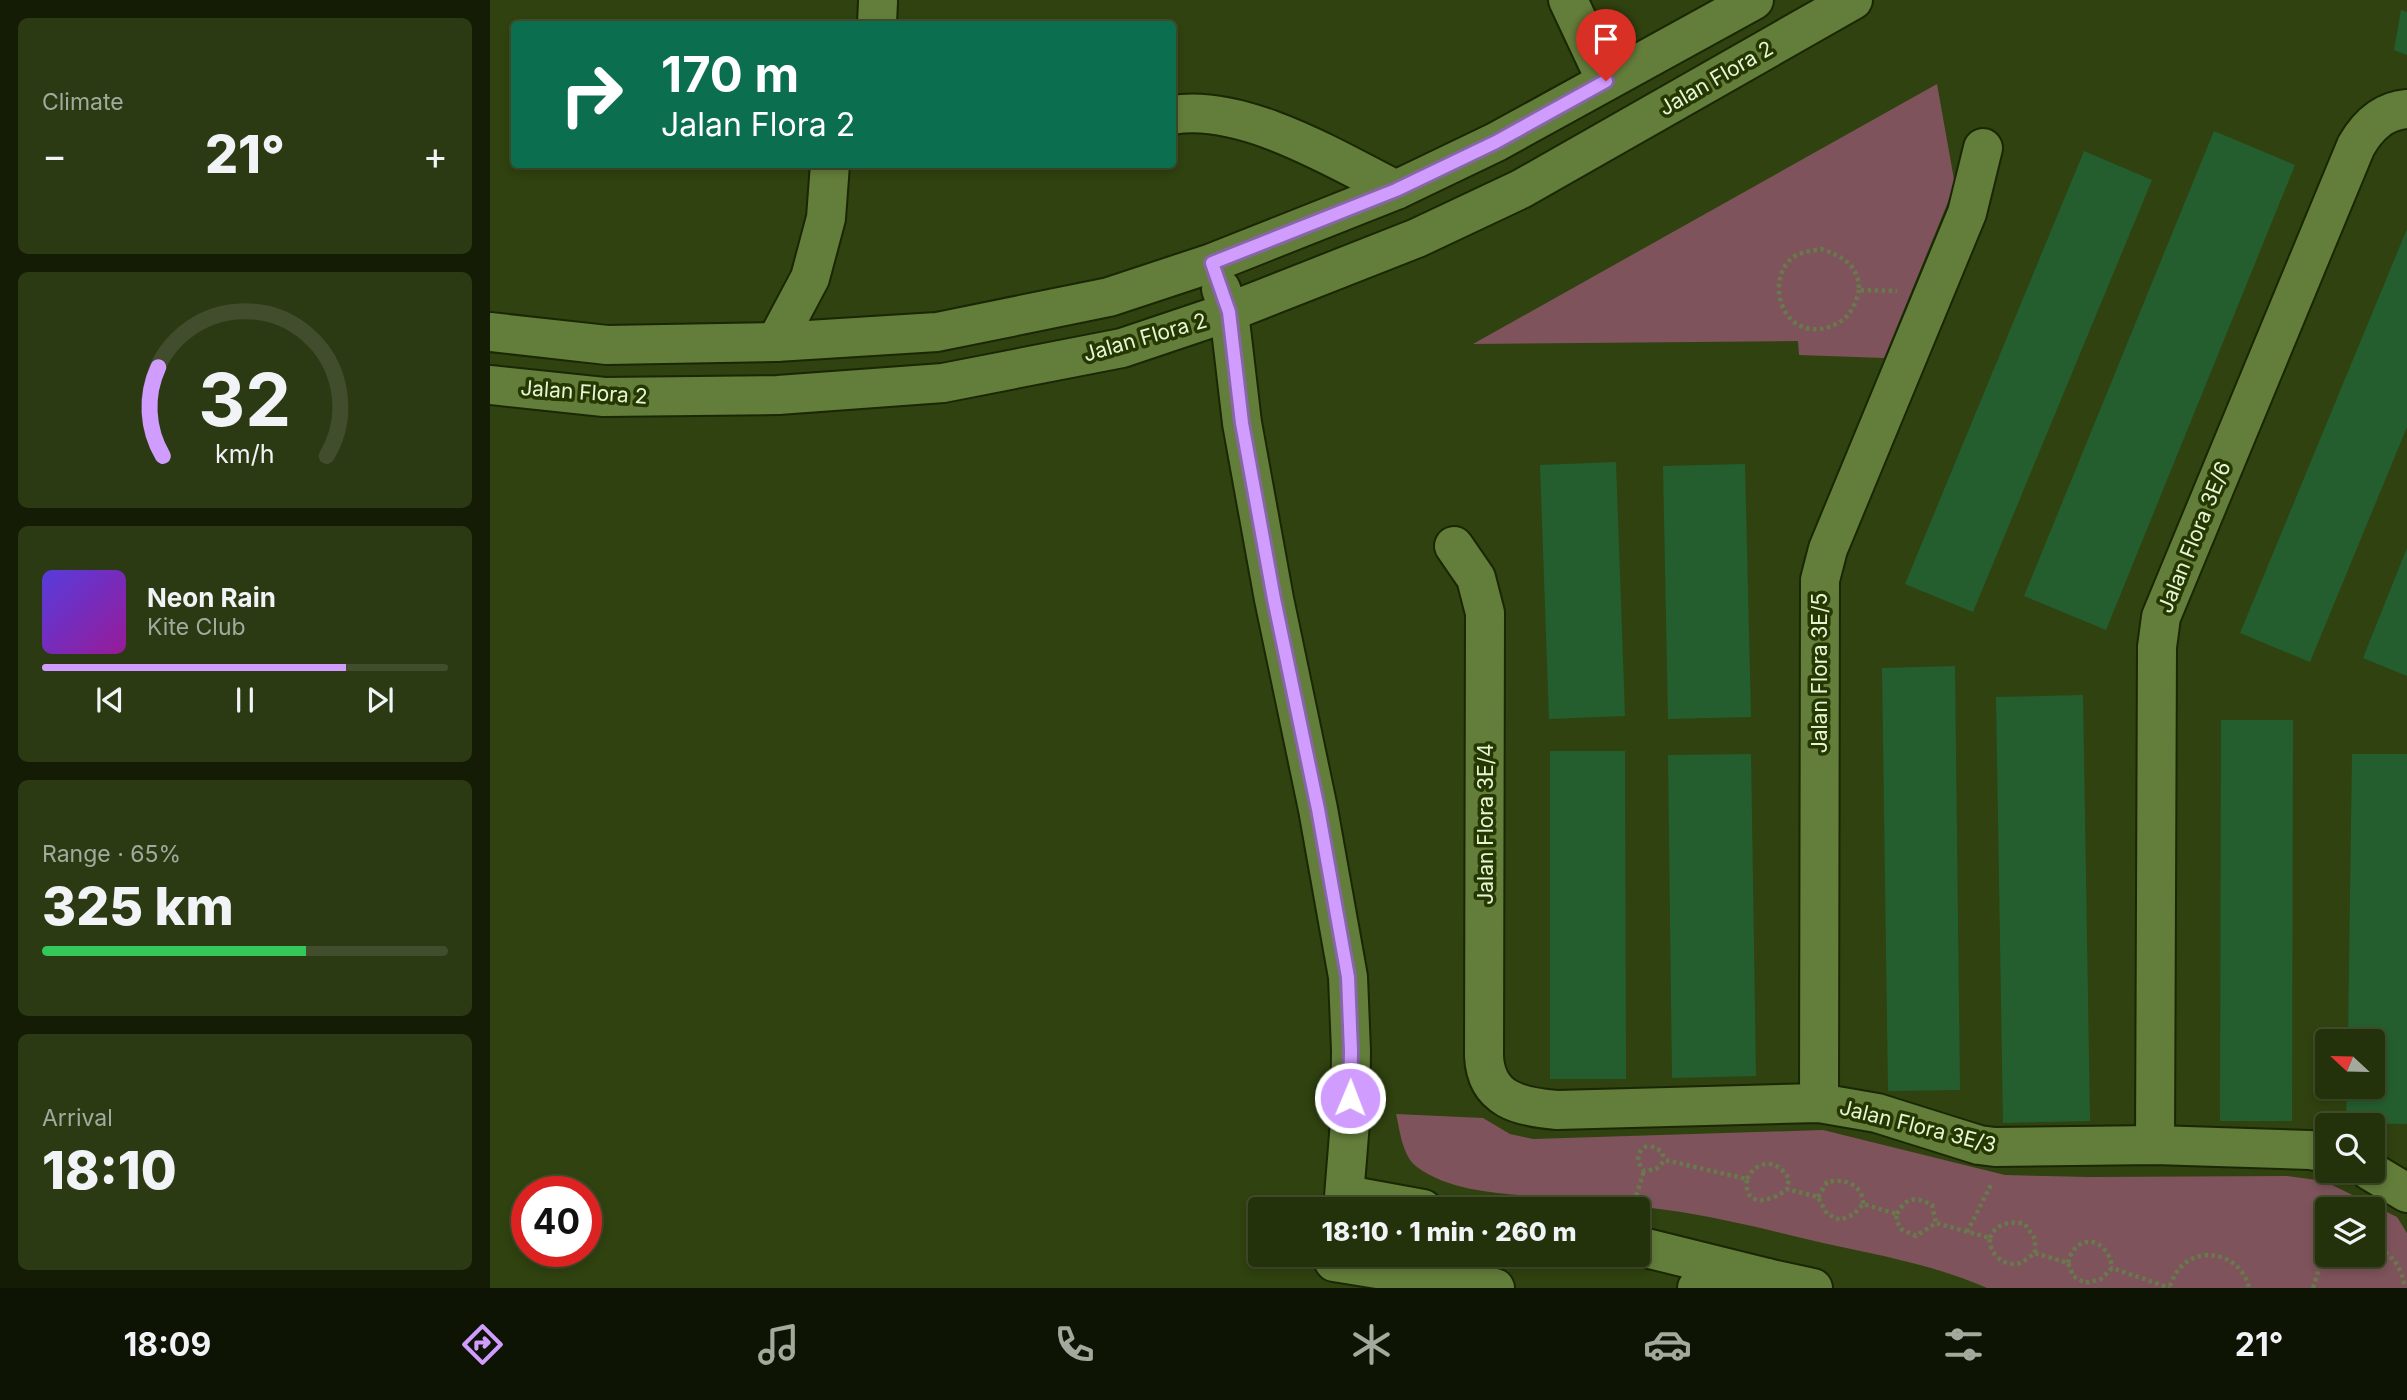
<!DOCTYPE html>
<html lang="en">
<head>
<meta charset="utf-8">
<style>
	:root { --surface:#24320b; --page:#2c3a14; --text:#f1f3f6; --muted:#a3aa9d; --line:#414d2c; --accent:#d09dff }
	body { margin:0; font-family:Inter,sans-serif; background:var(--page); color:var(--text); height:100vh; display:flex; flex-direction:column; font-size:26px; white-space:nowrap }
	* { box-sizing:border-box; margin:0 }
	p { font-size:23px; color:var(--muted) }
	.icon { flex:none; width:38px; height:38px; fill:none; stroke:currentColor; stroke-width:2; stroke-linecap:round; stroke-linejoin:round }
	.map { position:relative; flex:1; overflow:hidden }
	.side { display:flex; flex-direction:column; gap:18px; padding:18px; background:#141c06; width:490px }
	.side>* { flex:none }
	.hud { position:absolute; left:21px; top:21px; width:665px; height:147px; border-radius:7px; box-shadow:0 4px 10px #0003,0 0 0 2px var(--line); background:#0b6e4f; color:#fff; overflow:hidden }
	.needle { width:46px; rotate:292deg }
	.controls { position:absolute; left:1825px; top:1029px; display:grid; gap:14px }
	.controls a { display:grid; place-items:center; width:70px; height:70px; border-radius:7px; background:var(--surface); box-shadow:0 4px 10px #0003,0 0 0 2px var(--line); font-size:35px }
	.speed { position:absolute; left:21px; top:1176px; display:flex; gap:14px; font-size:35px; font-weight:700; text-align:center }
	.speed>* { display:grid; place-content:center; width:91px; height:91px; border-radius:50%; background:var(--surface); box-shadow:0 4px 10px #0003,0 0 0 2px var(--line); line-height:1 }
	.speed .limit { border:10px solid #d22; background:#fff; color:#111 }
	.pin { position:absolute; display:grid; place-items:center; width:60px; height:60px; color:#fff; margin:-72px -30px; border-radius:50% 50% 50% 0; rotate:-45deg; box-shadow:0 0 7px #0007 }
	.pin .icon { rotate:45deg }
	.me { position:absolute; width:77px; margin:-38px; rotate:1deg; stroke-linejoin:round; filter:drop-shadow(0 0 5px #0008) }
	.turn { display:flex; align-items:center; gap:24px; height:147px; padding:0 35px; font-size:32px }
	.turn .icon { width:91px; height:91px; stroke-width:2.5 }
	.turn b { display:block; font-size:49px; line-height:60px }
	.big { font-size:52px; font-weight:800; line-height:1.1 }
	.side .widget { flex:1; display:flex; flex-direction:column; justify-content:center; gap:10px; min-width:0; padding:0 24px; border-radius:10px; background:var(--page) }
	.side .dial { align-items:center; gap:0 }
	.dial svg { height:182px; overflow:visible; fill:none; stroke:var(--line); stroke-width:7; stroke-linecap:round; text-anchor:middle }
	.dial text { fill:var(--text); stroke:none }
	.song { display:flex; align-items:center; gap:21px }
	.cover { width:84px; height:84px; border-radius:10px; background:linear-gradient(135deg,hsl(250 70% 55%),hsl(300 70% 35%)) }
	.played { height:7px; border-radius:4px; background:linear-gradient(90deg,var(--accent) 75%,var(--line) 75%) }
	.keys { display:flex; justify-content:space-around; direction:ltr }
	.heat { display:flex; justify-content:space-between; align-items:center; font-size:38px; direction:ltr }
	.charge { height:10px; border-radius:5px; background:linear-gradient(90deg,#34c759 65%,var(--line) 0) }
	.trip { position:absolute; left:758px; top:1197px; width:402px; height:70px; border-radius:7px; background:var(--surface); box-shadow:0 4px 10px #0003,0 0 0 2px var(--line); font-weight:800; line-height:70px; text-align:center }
	.dock { display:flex; height:112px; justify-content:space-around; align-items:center; background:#0e1404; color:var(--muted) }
	.dock .icon { width:49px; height:49px }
	.dock .selected { color:var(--accent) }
	.dock b { font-size:32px; color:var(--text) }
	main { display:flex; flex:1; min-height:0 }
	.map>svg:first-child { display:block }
	.green { fill:#7e535b; fill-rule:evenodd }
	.building { fill:#245e2e }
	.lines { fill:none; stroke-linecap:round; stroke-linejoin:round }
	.minor-casing { stroke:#1a2704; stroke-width:42 }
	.path { stroke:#687a4c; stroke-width:4.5; stroke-dasharray:3.5 3.5; stroke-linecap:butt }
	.minor { stroke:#637d3a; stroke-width:38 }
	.route-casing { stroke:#8766a6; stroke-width:18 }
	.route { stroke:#d09dff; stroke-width:12 }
	.labels { text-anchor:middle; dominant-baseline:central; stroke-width:7; stroke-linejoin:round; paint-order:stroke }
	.street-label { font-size:21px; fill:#e6f6d3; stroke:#263802 }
</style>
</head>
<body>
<main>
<section class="side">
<div class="widget"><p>Climate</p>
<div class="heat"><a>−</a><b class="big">21°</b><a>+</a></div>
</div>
<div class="widget dial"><svg viewBox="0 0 100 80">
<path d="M14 69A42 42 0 1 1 86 69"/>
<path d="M14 69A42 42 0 0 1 12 30" stroke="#d09dff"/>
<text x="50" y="56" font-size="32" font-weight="700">32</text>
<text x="50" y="72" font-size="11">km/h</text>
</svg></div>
<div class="widget">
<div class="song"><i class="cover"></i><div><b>Neon Rain</b><p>Kite Club</p></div></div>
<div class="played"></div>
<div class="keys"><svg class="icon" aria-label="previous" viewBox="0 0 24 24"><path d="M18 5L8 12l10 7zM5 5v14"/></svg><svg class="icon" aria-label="pause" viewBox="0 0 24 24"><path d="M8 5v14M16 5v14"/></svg><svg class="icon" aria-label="next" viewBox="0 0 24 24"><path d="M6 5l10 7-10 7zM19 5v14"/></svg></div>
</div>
<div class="widget"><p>Range · 65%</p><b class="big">325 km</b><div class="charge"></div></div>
<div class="widget"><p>Arrival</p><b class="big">18:10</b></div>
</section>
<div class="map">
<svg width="1917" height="1288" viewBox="0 0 1917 1288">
	<rect width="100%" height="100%" fill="#30420f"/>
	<g class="green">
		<polygon points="1447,84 1465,185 1394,358 1309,355 1308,341 983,344"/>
		<path d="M 906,1114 L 993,1118 L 1020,1134 L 1043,1139 L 1333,1130 L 1515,1175 L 1599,1177 L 1797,1176 L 1834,1181 L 1907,1217 L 1917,1233 L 1917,1288 L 1497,1288 C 1445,1265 1388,1255 1333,1243 C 1282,1231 1229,1217 1177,1210 C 1135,1204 1092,1201 1050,1197 C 1009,1193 961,1192 927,1167 C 912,1156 910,1130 906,1114 ZM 1838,1209 L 1883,1209 L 1883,1255 L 1838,1255 Z"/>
	</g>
	<g class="building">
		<polygon points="1911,10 1917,12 1917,55 1904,50"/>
		<polygon points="1724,131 1805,165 1616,630 1534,596"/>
		<polygon points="1594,151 1662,180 1483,612 1415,584"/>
		<polygon points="1917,229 1917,427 1820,662 1750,633"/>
		<polygon points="1126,462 1135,716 1059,719 1050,465"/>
		<polygon points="1255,464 1261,717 1178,719 1173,466"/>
		<polygon points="1917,548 1917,676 1873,658"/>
		<polygon points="1465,666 1470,1090 1398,1091 1392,668"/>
		<polygon points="1593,695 1600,1121 1513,1123 1506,697"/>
		<polygon points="1731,720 1803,720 1802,1121 1730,1121"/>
		<polygon points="1060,751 1135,751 1136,1079 1060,1079"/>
		<polygon points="1261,754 1266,1076 1182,1078 1178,755"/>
		<polygon points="1862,754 1917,754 1917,1124 1856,1123 1857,1087 1883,1087 1883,1041 1858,1041"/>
	</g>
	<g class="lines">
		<g class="minor-casing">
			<g id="minor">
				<polyline points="1078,0 1116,81"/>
				<polyline points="387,24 388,2"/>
				<path d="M 682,115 C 753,103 845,159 906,190"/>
				<polyline points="731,289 739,312 752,423 784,599 828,809 858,977 861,1051 860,1122 853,1209"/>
				<polyline points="0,332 117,345 286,342 447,332 619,297 722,263 906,190 1006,142 1264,0"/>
				<polyline points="286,342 320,278 336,218 340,164"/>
				<polyline points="0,385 114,397 288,395 453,383 632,348 739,312 927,238 1031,189 1363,0"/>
				<path d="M 964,546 L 986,578 L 995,613 L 994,1056 C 996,1100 1030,1107 1067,1110 L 1329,1103 L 1387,1113 L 1489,1145 L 1505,1147 L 1665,1145 L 1820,1150 L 1838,1153"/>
				<polyline points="1329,1103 1330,580 1338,549 1477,213 1493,148"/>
				<path d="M 1665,1145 L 1667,647 L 1671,617 L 1866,146 C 1878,125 1893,111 1917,109"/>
				<polyline points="1880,1171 1917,1193"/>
				<polyline points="856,1195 933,1209"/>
				<polyline points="1148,1246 1277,1278"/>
				<polyline points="844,1262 1005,1288"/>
				<polyline points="1207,1288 1277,1278 1323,1288"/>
			</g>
		</g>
		<g class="path">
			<path d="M 1369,290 C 1367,298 1364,308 1358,315 C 1345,329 1320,335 1304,322 C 1286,308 1283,275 1301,259 C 1308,252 1322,251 1331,249 C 1353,256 1369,266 1369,290 L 1407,291"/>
			<path d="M 1157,1146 C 1146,1151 1146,1162 1154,1171 L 1166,1169 L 1175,1160 L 1257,1179 C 1253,1209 1282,1202 1297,1189 L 1328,1197 L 1337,1214 L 1350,1220 L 1364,1214 L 1373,1204 L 1407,1214 L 1406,1220 L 1411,1229 L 1426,1236 L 1446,1223 L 1500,1238 C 1498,1251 1511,1265 1525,1264 C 1532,1264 1539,1257 1545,1253 L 1578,1263 L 1583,1276 L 1595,1283 L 1611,1279 L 1622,1268 L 1680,1288"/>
			<polyline points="1161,1146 1171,1151 1175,1160"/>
			<path d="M 1257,1179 C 1267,1159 1288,1159 1299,1179 L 1297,1189"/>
			<path d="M 1328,1197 L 1337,1182 C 1354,1178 1373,1184 1373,1204"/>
			<polyline points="1142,1209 1154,1171"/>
			<path d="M 1407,1214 C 1416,1197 1425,1196 1442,1205 L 1446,1223"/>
			<polyline points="1477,1232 1502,1183"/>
			<path d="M 1500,1238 C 1505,1224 1520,1220 1535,1224 L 1545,1239 L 1545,1253"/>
			<path d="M 1883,1245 C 1902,1253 1912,1268 1915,1288"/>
			<path d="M 1578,1263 C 1586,1230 1619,1238 1622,1268"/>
			<path d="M 1680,1286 C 1694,1241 1750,1248 1759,1288"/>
			<polyline points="1823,1288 1829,1269 1839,1255"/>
		</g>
		<use href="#minor" class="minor"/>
	</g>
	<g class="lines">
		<g class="route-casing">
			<polyline id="route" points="860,1098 861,1051 858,977 828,809 784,599 752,423 739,312 722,263 906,190 1006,142 1116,81"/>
		</g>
		<use href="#route" class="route"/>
	</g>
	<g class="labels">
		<g class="street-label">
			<text transform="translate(1226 78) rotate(-30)">Jalan Flora 2</text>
			<text transform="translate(655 337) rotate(-16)">Jalan Flora 2</text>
			<text transform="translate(94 392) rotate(4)">Jalan Flora 2</text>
			<text transform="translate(1704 537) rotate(-68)">Jalan Flora 3E/6</text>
			<text transform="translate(1329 673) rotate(-90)">Jalan Flora 3E/5</text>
			<text transform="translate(995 824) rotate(-90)">Jalan Flora 3E/4</text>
			<text transform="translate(1428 1126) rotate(14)">Jalan Flora 3E/3</text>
		</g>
	</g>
</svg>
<div class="controls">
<a><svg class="needle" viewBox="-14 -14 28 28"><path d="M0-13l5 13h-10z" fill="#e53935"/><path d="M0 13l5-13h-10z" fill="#a3aa9d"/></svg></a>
<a><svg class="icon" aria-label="search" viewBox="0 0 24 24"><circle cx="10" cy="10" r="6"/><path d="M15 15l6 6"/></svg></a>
<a><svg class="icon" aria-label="layers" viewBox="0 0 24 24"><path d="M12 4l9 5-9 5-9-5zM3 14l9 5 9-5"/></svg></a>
</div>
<div class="speed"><div class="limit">40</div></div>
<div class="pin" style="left:1116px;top:81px;background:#d93025"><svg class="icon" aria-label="arrive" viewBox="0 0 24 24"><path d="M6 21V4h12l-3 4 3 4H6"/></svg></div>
<svg class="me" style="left:860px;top:1098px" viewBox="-20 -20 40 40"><circle r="17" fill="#d09dff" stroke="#fff" stroke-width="3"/><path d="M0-11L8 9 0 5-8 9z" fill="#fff"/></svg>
<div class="trip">18:10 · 1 min · 260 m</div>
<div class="hud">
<div class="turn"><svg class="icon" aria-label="right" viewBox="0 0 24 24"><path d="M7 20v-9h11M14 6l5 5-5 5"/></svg><div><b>170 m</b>Jalan Flora 2</div></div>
</div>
</div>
</main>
<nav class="dock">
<b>18:09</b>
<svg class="icon selected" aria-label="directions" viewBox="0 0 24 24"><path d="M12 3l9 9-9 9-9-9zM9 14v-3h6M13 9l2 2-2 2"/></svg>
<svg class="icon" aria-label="music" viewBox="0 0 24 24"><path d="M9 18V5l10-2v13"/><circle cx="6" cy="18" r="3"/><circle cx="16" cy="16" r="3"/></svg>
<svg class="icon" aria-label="phone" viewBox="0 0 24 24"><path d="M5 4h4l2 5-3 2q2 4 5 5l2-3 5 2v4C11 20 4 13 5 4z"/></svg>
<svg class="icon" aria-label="climate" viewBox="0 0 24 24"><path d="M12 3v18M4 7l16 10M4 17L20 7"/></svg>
<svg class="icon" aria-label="car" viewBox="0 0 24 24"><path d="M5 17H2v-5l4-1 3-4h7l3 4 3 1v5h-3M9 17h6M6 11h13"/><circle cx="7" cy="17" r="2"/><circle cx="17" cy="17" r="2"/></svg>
<svg class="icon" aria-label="filters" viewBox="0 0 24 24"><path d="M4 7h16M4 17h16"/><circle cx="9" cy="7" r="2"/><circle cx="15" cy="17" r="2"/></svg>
<b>21°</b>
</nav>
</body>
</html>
